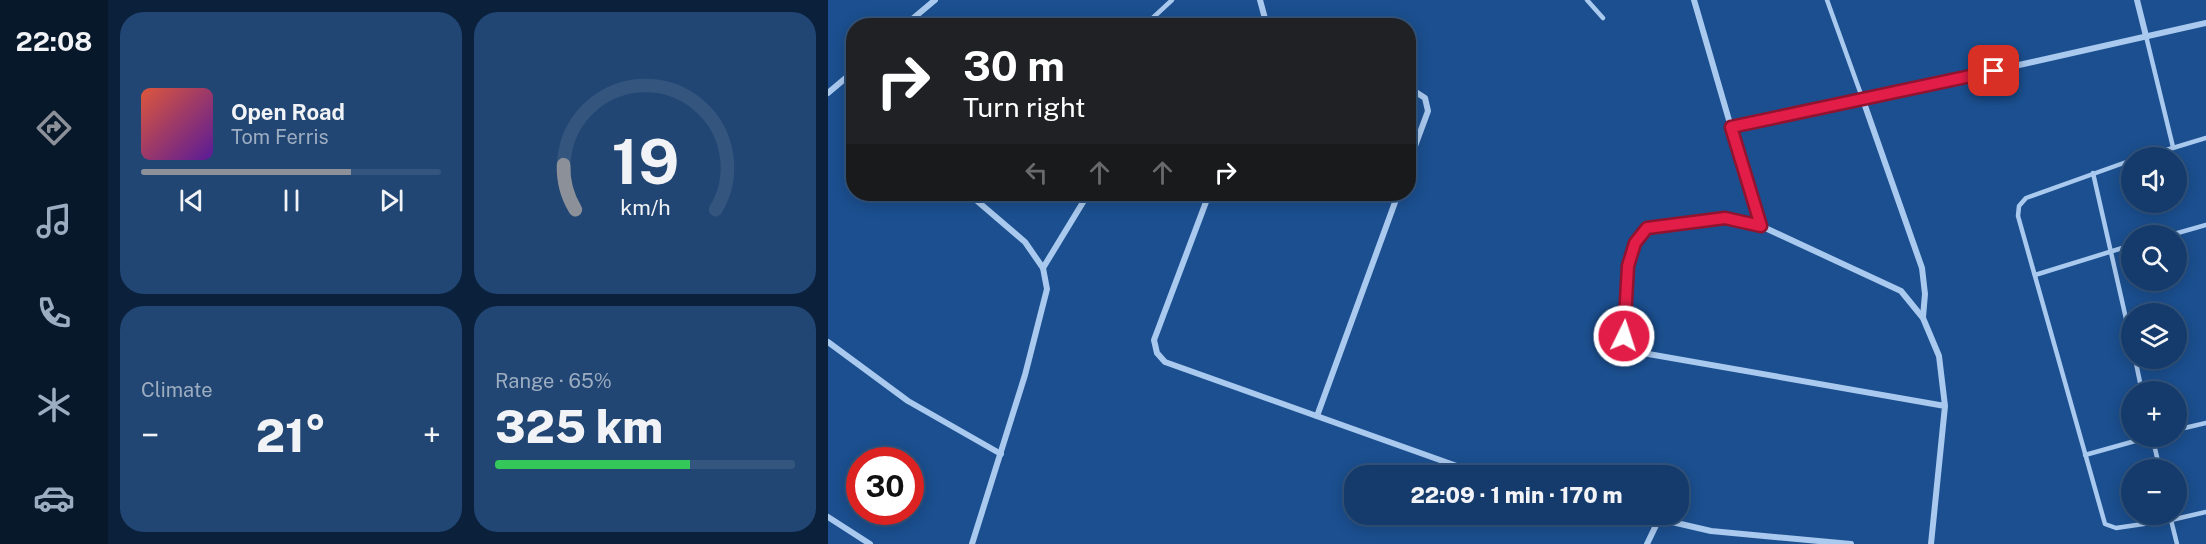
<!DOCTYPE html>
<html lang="en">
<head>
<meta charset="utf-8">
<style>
	:root { --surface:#143b6b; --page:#214673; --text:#f1f3f6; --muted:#9dadc1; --line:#33557e; --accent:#8c9099 }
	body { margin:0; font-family:"Public Sans",sans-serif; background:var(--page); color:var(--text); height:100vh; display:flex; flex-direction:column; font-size:22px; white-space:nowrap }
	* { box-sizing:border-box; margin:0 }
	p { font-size:20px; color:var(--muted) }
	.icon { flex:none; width:33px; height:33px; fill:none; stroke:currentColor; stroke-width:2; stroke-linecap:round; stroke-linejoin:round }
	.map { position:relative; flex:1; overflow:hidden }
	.panel { display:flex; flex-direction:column; gap:12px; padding:12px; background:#0b203b; width:720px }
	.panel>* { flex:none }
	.top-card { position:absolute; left:18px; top:18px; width:570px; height:183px; border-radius:24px; box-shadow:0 3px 15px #0003,0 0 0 2px var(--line); background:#202124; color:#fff; overflow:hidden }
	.fabs { position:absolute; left:1293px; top:147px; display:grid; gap:12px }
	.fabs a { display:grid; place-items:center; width:66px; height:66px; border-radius:50%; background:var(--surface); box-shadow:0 3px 15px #0003,0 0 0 2px var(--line); font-size:30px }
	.speed { position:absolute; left:18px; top:447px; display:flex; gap:12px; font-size:30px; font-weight:700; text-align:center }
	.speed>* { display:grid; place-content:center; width:78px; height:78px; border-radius:50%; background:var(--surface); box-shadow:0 3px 15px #0003,0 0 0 2px var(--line); line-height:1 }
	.speed .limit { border:9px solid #d22; background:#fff; color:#111 }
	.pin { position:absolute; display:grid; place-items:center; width:51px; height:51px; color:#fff; margin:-26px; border-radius:12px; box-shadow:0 3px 9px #0006 }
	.me { position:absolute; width:66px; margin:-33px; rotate:4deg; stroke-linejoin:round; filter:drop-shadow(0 0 4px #0008) }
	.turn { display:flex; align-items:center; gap:21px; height:126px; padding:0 18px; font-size:27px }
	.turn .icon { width:78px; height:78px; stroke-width:2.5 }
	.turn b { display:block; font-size:42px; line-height:51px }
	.lanes { display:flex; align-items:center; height:57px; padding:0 18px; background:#0003; justify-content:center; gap:30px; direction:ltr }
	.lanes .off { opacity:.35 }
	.big { font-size:45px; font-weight:800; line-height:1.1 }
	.panel .tile { flex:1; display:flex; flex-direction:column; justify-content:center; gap:9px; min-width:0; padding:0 21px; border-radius:24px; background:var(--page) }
	.panel .dial { align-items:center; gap:0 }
	.dial svg { height:156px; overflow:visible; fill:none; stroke:var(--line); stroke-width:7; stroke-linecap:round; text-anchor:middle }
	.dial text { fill:var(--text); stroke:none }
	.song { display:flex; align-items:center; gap:18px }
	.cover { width:72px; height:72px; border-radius:9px; background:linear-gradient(135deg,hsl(10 70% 55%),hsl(270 70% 35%)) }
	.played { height:6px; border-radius:3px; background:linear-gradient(90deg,var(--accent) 70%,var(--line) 70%) }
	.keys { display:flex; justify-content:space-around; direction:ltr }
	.heat { display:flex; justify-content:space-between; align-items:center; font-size:33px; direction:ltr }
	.charge { height:9px; border-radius:4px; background:linear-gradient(90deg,#34c759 65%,var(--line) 0) }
	.panel .tiles { flex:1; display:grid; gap:12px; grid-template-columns:repeat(2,1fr) }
	.trip { position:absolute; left:516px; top:465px; width:345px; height:60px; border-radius:24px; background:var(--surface); box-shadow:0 3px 15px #0003,0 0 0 2px var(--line); font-weight:800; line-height:60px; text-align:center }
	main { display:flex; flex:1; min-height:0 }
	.tab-bar { display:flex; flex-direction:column; width:108px; justify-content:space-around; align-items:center; background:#08182b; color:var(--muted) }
	.tab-bar .icon { width:42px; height:42px }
	.tab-bar .selected { color:var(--accent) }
	.tab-bar b { font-size:27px; color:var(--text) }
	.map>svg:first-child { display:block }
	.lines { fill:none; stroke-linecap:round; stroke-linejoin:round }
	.service { stroke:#a9c9ee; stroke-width:4.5 }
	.minor { stroke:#a9c9ee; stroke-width:6 }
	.route-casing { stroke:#92132f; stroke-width:15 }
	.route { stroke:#e11d48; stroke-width:10 }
</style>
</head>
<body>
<main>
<nav class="tab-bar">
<b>22:08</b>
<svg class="icon selected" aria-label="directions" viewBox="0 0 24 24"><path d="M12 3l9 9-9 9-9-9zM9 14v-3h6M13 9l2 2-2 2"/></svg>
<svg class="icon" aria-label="music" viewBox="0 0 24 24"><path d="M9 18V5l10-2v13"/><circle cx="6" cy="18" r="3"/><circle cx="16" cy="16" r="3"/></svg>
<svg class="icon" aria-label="phone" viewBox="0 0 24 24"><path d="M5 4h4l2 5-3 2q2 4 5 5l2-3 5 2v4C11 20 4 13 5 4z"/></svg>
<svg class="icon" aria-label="climate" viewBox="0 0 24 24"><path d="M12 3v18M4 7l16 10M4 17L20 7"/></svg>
<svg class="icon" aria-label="car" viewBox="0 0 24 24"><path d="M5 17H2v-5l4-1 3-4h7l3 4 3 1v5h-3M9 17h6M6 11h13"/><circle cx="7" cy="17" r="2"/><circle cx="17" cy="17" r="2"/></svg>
</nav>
<section class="panel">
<div class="tiles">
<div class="tile">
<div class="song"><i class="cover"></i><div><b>Open Road</b><p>Tom Ferris</p></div></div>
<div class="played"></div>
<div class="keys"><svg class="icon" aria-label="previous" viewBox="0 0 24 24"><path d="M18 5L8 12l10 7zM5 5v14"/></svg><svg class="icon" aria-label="pause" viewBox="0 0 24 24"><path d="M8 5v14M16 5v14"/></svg><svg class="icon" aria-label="next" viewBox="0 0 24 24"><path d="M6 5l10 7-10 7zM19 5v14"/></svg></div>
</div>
<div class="tile dial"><svg viewBox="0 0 100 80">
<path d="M14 69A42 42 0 1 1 86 69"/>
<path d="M14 69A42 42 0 0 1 8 46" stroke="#8c9099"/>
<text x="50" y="56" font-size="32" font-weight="700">19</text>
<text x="50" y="72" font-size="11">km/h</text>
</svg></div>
<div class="tile"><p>Climate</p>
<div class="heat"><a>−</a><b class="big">21°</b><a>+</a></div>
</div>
<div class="tile"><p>Range · 65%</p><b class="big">325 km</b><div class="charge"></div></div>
</div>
</section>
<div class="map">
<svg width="1378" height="544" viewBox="0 0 1378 544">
	<rect width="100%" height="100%" fill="#1b4f8f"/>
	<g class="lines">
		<g class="service">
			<polyline points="759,0 775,18"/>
			<polyline points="999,0 1035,100"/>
			<polyline points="316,26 344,0"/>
			<polyline points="1318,36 1345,147"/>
			<polyline points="1312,158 1378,138"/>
			<polyline points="1304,160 1198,198 1191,206 1190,216 1277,524 1288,528 1343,520 1349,544"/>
			<polyline points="1265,173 1304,345"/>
			<polyline points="1339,236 1378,225"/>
			<polyline points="1207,275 1304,245"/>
			<polyline points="1307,358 1314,392"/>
			<polyline points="1348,430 1378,423"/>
			<polyline points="1324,436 1332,470"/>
			<polyline points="1257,455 1325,436"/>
			<polyline points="819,514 831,519"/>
			<polyline points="1342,514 1343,520 1378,512"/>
		</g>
		<g class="minor">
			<polyline points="432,0 439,26"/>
			<polyline points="866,0 903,127 1035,100 1378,23"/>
			<polyline points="1309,0 1318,36"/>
			<polyline points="76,26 107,0"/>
			<polyline points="580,87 597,98 600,111 580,165"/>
			<polyline points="0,93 26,71"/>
			<polyline points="1035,100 1094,268 1097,294 1095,317"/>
			<polyline points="903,127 933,226"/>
			<polyline points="141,194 197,242 215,268 219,289 197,375 144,544"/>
			<polyline points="381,194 326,340 329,353 337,362 640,470"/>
			<polyline points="215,268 260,194"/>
			<polyline points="0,342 80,401 173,454"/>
			<polyline points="489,416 570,194"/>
			<polyline points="0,517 42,544"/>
			<polyline points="819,544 831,519 883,531 1023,544"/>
			<path d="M 1103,544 L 1117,406 L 1111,356 L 1095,318 L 1073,291 L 933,226 L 897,218 L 819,228 C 816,233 810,238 807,243 C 796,263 793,327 800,348 L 809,352 L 1117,406"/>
		</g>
	</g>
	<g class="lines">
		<g class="route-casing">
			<polyline id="route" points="796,336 800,266 807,243 819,228 897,218 933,226 903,127 1166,71"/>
		</g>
		<use href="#route" class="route"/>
	</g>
</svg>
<div class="fabs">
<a><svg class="icon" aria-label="sound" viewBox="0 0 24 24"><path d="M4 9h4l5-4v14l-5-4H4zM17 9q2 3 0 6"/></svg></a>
<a><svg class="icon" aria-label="search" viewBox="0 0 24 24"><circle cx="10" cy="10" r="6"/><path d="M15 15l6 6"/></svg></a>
<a><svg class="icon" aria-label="layers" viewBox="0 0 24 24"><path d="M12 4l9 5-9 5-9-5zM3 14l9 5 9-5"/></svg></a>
<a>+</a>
<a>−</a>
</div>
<div class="speed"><div class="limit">30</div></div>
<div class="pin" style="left:1166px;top:71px;background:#d93025"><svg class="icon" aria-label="arrive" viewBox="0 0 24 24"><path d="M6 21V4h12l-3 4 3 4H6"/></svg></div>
<svg class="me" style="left:796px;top:336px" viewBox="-20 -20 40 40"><circle r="17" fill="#e11d48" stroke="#fff" stroke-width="3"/><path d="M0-11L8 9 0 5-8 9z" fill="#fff"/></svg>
<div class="trip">22:09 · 1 min · 170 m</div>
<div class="top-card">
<div class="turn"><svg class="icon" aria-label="right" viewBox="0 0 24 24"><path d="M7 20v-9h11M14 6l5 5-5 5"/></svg><div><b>30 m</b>Turn right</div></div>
<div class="lanes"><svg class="icon off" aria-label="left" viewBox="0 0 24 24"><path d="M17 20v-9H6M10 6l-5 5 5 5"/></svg><svg class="icon off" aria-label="ahead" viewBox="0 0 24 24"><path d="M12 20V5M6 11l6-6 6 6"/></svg><svg class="icon off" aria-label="ahead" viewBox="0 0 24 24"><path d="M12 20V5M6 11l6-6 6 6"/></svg><svg class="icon" aria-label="right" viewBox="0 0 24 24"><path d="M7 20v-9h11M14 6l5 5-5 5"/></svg></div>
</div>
</div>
</main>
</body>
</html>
